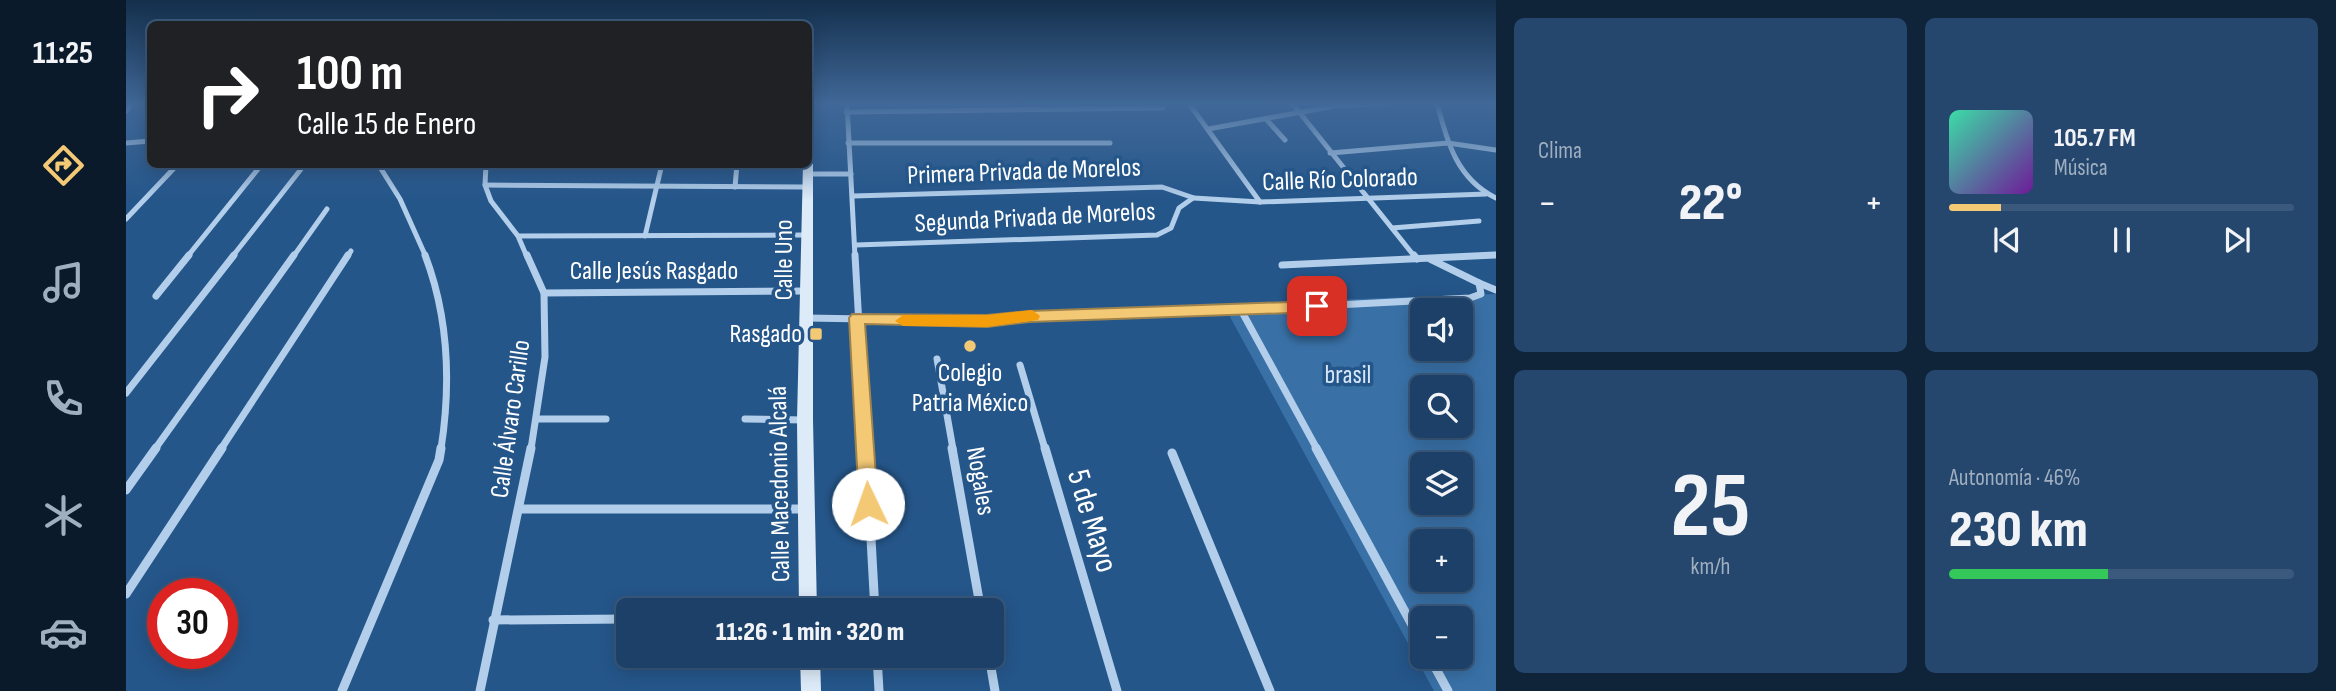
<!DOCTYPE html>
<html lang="es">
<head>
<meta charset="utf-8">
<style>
	:root { --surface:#1c4068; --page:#25476e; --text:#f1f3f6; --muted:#a0afc0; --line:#3a597c; --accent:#f4c976 }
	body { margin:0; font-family:"Sofia Sans Condensed",sans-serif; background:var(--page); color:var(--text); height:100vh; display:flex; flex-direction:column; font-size:26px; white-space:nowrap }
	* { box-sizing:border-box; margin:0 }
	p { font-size:23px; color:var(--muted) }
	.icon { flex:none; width:38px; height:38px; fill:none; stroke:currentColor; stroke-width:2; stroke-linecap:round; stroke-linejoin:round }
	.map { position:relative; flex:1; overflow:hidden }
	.details { display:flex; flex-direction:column; gap:18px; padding:18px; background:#0f2339; width:840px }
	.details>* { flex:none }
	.guide { position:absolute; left:21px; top:21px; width:665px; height:147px; border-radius:10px; box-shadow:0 4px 18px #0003,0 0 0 2px var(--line); background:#202124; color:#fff; overflow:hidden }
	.controls { position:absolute; left:1284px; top:298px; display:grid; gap:14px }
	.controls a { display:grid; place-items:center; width:63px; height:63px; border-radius:10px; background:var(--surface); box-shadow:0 4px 18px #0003,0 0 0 2px var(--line); font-size:35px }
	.speed { position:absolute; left:21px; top:578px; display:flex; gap:14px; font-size:35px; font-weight:700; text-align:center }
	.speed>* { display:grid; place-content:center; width:91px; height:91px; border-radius:50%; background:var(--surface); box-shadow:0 4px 18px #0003,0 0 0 2px var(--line); line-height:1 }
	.speed .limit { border:10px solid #d22; background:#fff; color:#111 }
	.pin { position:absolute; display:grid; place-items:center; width:60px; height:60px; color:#fff; margin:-30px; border-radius:14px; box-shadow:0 4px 10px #0006 }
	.me { position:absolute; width:77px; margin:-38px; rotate:357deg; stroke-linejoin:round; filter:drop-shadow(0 0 5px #0008) }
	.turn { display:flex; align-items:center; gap:24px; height:147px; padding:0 35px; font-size:32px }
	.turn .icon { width:91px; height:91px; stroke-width:2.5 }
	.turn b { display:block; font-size:49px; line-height:60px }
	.big { font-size:52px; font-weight:800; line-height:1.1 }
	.details .widget { flex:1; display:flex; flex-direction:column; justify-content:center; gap:10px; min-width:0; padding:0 24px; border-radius:10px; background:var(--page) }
	.details .dial { align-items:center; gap:0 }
	.dial b { font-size:91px; line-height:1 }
	.song { display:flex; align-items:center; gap:21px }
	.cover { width:84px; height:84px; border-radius:10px; background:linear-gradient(135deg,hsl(160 70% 55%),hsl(280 70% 35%)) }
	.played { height:7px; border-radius:4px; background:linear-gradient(90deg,var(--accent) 15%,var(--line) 15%) }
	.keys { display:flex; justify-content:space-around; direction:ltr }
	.heat { display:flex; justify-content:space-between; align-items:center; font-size:38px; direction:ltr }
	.charge { height:10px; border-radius:5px; background:linear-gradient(90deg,#34c759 46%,var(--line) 0) }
	.details .tiles { flex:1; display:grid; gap:18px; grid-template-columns:repeat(2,1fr) }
	.trip { position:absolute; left:490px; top:598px; width:388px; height:70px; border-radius:10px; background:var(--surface); box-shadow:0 4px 18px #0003,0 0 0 2px var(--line); font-weight:800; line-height:70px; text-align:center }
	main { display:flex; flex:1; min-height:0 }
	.tabs { display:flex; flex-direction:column; width:126px; justify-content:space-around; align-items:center; background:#0b1a2a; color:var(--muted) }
	.tabs .icon { width:49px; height:49px }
	.tabs .on { color:var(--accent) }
	.tabs b { font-size:32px; color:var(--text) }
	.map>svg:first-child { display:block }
	.green { fill:#3971a7; fill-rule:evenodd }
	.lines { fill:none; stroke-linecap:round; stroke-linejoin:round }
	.street-far2 { stroke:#b2ceea; stroke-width:5 }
	.street-far1 { stroke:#b2ceea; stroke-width:7 }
	.street { stroke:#b2ceea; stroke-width:9 }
	.secondary { fill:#ddeaf8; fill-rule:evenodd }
	.route { fill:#f4c976; stroke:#9f834d; stroke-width:2 }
	.slow { fill:#f59e0b }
	.poi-dot { fill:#f4c976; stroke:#25568a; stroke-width:2.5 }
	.labels { text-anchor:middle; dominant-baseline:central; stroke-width:7; stroke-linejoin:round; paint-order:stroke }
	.street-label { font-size:26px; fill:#fff; stroke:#25568a }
	.poi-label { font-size:26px; fill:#fff; stroke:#25568a; text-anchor:end }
	.park-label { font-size:26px; fill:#d7e7f8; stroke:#25568a }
	.near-street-label { font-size:32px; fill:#fff; stroke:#25568a }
</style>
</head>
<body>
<main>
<nav class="tabs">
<b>11:25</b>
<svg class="icon on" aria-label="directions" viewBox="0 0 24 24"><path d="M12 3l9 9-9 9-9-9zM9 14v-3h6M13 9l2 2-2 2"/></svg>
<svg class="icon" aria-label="music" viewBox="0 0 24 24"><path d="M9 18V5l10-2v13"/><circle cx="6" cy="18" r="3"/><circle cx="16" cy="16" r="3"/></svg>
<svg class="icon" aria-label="phone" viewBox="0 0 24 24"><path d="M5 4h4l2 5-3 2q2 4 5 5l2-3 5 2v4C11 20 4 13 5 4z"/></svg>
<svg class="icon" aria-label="climate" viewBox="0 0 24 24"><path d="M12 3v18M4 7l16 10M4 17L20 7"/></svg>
<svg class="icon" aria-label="car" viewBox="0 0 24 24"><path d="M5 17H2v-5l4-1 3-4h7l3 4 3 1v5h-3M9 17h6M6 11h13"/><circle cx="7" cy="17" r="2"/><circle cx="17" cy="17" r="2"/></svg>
</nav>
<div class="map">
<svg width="1370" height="691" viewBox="0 0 1370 691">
	<rect width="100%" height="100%" fill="#25568a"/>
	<path class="green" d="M 1370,294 L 1370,691 L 1308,691 L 1097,304 ZM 1297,310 L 1335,310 L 1335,348 L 1297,348 ZM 1297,387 L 1335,387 L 1335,425 L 1297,425 ZM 1297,464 L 1335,464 L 1335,502 L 1297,502 ZM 1297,541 L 1335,541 L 1335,579 L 1297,579 ZM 1297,618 L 1335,618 L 1335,656 L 1297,656 Z"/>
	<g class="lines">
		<g class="street-far2">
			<polyline points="721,103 729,257"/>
			<polyline points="1166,103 1289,257"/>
			<path d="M 1311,103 C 1321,142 1331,179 1370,198"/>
			<polyline points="1064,105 1134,202"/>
			<polyline points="0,111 7,103"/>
			<polyline points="720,112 1037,108"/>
			<polyline points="1140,119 1159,140"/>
			<polyline points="1082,129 1209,106 1261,103"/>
			<polyline points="0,143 24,141"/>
			<polyline points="722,143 984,143"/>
			<polyline points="1204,153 1322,143 1370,150"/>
			<polyline points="252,164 274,199 300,257"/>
			<polyline points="360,164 359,185 365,201 392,236 401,257"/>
			<polyline points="682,174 725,174"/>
			<polyline points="359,185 681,187"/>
			<polyline points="609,187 611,164"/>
			<polyline points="727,196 1036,187 1068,198 1134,202 1360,194"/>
			<polyline points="0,219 52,164"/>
			<polyline points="1266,228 1353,221"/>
			<polyline points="392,236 681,235"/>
			<polyline points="519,236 536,164"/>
			<polyline points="730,245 1031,235 1045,228 1053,208 1067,198"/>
			<polyline points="61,257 136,164"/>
			<polyline points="106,257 179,164"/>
			<polyline points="167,257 201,209"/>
			<polyline points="221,257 225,251"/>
			<polyline points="1331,257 1370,255"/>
		</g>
		<g class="street-far1">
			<path d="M 299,255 C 323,318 325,384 315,449"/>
			<polyline points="401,255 418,293 419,357 405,449"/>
			<polyline points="729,255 740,449"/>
			<polyline points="1288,255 1291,259"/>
			<polyline points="1156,265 1369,255"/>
			<polyline points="1353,283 1370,290"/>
			<polyline points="418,293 681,291"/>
			<polyline points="30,296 63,255"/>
			<polyline points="1115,310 1191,449"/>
			<polyline points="680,318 861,321 903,316 1115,310 1344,298 1355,294 1353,283 1304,259"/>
			<polyline points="811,359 827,449"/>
			<polyline points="894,365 919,449"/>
			<polyline points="0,393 108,255"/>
			<polyline points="411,419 480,419"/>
			<polyline points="619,419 678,420"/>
			<polyline points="29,449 168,255"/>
			<polyline points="95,449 222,255"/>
		</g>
		<g class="street">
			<polyline points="740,448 749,611"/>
			<polyline points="826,448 855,611"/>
			<polyline points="919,448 991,691"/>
			<polyline points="1190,448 1297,645"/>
			<polyline points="1046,453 1144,691"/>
			<polyline points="0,490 30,448"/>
			<polyline points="393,509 680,509"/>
			<polyline points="0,594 96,448"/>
			<polyline points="367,620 502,619"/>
			<polyline points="751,656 753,691"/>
			<polyline points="863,656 869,691"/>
			<polyline points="1303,656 1322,691"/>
			<polyline points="216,691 313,460 315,448"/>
			<polyline points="354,691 405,448"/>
		</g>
		<g class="secondary">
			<polygon points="682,161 687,164 687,420 691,611 673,611 671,420 677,164 682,164"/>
			<polygon points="674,656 694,656 695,691 675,691"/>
		</g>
	</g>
	<linearGradient id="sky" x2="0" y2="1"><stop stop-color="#142f4c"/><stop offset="0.52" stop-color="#406898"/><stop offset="1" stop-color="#406898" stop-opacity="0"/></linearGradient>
	<rect width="1370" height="200" fill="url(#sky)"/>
	<polygon class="route" points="1191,301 1199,306 1191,312 903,322 861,327 739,324 752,504 749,510 742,513 735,510 733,504 723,318 726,314 861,315 903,311"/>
	<polygon class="slow" points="906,310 914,316 912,320 861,327 777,326 769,321 777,315 861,315"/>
	<g class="poi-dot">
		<rect x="683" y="327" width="14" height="14" rx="3.5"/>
		<circle cx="844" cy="346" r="7"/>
	</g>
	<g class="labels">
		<g class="street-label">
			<text transform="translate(898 172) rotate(-2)">Primera Privada de Morelos</text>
			<text transform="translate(1214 180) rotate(-2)">Calle Río Colorado</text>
			<text transform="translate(909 218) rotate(-3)">Segunda Privada de Morelos</text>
			<text transform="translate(658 260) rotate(-90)">Calle Uno</text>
			<text x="528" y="271">Calle Jesús Rasgado</text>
			<text transform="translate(385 419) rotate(-82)">Calle Álvaro Carillo</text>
			<text transform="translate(854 481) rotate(80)">Nogales</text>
			<text transform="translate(654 484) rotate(-91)">Calle Macedonio Alcalá</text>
		</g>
		<g class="poi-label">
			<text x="676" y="334">Rasgado</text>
			<text x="844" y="373" text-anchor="middle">Colegio<tspan x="844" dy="30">Patria México</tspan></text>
		</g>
		<g class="park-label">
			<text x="1222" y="375">brasil</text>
		</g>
		<g class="near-street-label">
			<text transform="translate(966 521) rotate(73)">5 de Mayo</text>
		</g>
	</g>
</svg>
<div class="controls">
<a><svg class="icon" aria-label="sound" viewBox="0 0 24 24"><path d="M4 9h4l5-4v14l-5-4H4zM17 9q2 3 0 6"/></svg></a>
<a><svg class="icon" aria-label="search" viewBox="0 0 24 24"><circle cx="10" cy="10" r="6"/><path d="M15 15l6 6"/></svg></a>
<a><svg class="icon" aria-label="layers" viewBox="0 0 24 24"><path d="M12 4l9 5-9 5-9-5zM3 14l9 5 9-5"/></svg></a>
<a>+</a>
<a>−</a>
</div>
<div class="speed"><div class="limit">30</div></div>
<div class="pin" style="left:1191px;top:306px;background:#d93025"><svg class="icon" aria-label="arrive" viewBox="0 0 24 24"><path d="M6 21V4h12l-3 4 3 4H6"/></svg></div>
<svg class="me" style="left:742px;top:504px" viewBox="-20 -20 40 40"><circle r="19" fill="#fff"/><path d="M0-13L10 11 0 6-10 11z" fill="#f4c976"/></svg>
<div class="trip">11:26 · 1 min · 320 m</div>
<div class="guide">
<div class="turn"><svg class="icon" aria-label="right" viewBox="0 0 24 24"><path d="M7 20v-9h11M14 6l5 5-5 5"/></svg><div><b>100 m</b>Calle 15 de Enero</div></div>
</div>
</div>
<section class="details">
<div class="tiles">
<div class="widget"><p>Clima</p>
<div class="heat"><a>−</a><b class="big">22°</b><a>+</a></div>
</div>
<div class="widget">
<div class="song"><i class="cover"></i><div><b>105.7 FM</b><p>Música</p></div></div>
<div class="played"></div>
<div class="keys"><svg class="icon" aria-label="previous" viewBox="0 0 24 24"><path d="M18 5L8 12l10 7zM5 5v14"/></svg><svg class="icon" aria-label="pause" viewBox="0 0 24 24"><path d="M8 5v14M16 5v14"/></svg><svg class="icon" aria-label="next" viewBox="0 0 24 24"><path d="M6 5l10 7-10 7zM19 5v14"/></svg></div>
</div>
<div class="widget dial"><b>25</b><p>km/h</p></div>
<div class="widget"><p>Autonomía · 46%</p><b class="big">230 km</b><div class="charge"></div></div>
</div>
</section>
</main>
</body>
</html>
